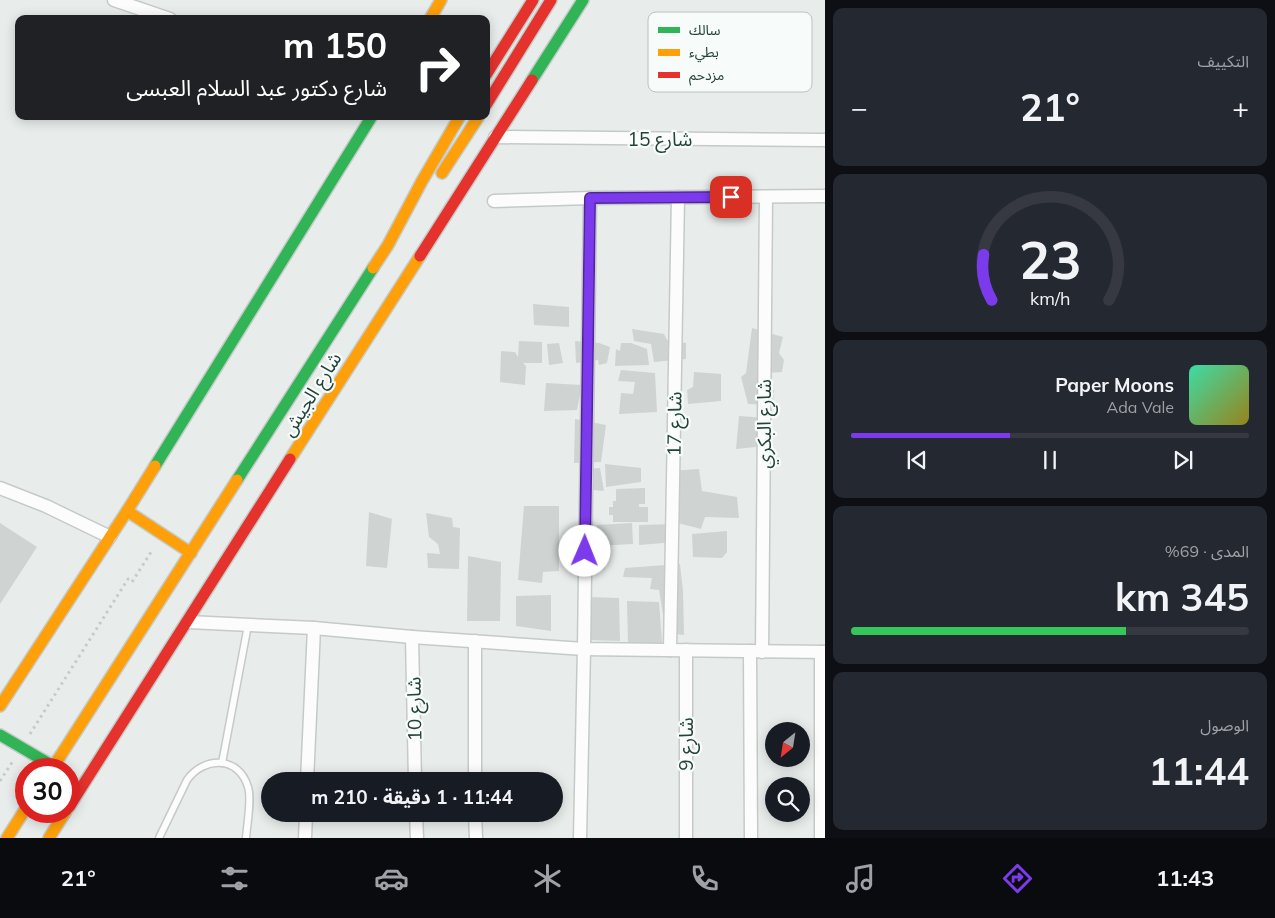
<!DOCTYPE html>
<html lang="ar">
<head>
<meta charset="utf-8">
<style>
	:root { --surface:#171b24; --page:#242831; --text:#f1f3f6; --muted:#9ea1a6; --line:#363941; --accent:#7c3aed }
	body { margin:0; font-family:Mulish,"Noto Sans Arabic",sans-serif; background:var(--page); color:var(--text); direction:rtl; height:100vh; display:flex; flex-direction:column; font-size:19px; white-space:nowrap }
	* { box-sizing:border-box; margin:0 }
	p { font-size:16px; color:var(--muted) }
	.icon { flex:none; width:28px; height:28px; fill:none; stroke:currentColor; stroke-width:2; stroke-linecap:round; stroke-linejoin:round }
	.map { position:relative; flex:1; overflow:hidden; direction:ltr }
	.details { display:flex; flex-direction:column; gap:8px; padding:8px; background:#0d0f14; width:450px }
	.details>* { flex:none }
	.guide { position:absolute; left:15px; top:15px; width:475px; height:105px; border-radius:10px; box-shadow:0 2px 12px #0003; direction:rtl; background:#202124; color:#fff; overflow:hidden }
	.needle { width:32px; rotate:210deg }
	.fabs { position:absolute; left:765px; top:722px; display:grid; gap:10px }
	.fabs a { display:grid; place-items:center; width:45px; height:45px; border-radius:50%; background:var(--surface); box-shadow:0 2px 12px #0003; font-size:25px }
	.speed { position:absolute; left:15px; top:758px; display:flex; gap:10px; font-size:25px; font-weight:700; text-align:center }
	.speed>* { display:grid; place-content:center; width:65px; height:65px; border-radius:50%; background:var(--surface); box-shadow:0 2px 12px #0003; line-height:1 }
	.speed .limit { border:8px solid #d22; background:#fff; color:#111 }
	.pin { position:absolute; display:grid; place-items:center; width:42px; height:42px; color:#fff; margin:-21px; border-radius:10px; box-shadow:0 2px 8px #0006 }
	.me { position:absolute; width:55px; margin:-28px; rotate:1deg; stroke-linejoin:round; filter:drop-shadow(0 0 4px #0008) }
	.turn { display:flex; align-items:center; gap:18px; height:105px; padding:0 20px; font-size:22px }
	.turn .icon { width:65px; height:65px; stroke-width:2.5 }
	.turn b { display:block; font-size:35px; line-height:42px }
	.big { font-size:38px; font-weight:700; line-height:1.1 }
	.details .tile { flex:1; display:flex; flex-direction:column; justify-content:center; gap:8px; min-width:0; padding:0 18px; border-radius:10px; background:var(--page) }
	.details .dial { align-items:center; gap:0 }
	.dial svg { height:130px; overflow:visible; fill:none; stroke:var(--line); stroke-width:7; stroke-linecap:round; text-anchor:middle }
	.dial text { fill:var(--text); stroke:none }
	.song { display:flex; align-items:center; gap:15px }
	.cover { width:60px; height:60px; border-radius:8px; background:linear-gradient(135deg,hsl(160 70% 55%),hsl(50 70% 35%)) }
	.played { height:5px; border-radius:2px; background:linear-gradient(90deg,var(--accent) 40%,var(--line) 40%) }
	.keys { display:flex; justify-content:space-around; direction:ltr }
	.heat { display:flex; justify-content:space-between; align-items:center; font-size:28px; direction:ltr }
	.charge { height:8px; border-radius:4px; background:linear-gradient(90deg,#34c759 69%,var(--line) 0) }
	.trip { position:absolute; left:261px; top:772px; width:302px; height:50px; border-radius:25px; background:var(--surface); box-shadow:0 2px 12px #0003; font-weight:700; line-height:50px; text-align:center; direction:rtl }
	.tabs { display:flex; height:80px; justify-content:space-around; align-items:center; background:#090b0e; color:var(--muted) }
	.tabs .icon { width:35px; height:35px }
	.tabs .on { color:var(--accent) }
	.tabs b { font-size:22px; color:var(--text) }
	main { display:flex; flex:1; min-height:0 }
	.map>svg:first-child { display:block }
	.building { fill:#cfd4d2 }
	.lines { fill:none; stroke-linecap:round; stroke-linejoin:round }
	.lane-casing { stroke:#c5cac8; stroke-width:9 }
	.street-casing { stroke:#c5cac8; stroke-width:15 }
	.fast-casing { stroke:#c3cbc8; stroke-width:14 }
	.slow-casing { stroke:#c3cbc8; stroke-width:14 }
	.jam-casing { stroke:#c3cbc8; stroke-width:14 }
	.path { stroke:#c3ccca; stroke-width:3; stroke-dasharray:2.5 4; stroke-linecap:butt }
	.lane { stroke:#fcfcfc; stroke-width:6 }
	.street { stroke:#fcfcfc; stroke-width:12 }
	.fast { stroke:#30b455; stroke-width:11 }
	.slow { stroke:#ff9f0a; stroke-width:11 }
	.jam { stroke:#e5322d; stroke-width:11 }
	.route-casing { stroke:#51269a; stroke-width:12 }
	.route { stroke:#7c3aed; stroke-width:9 }
	.labels { text-anchor:middle; dominant-baseline:central; stroke-width:4.5; stroke-linejoin:round; paint-order:stroke }
	.street-label { font-size:19px; fill:#24423a; stroke:#f7fbf9 }
	.key { fill:#f7fbf9; stroke:#b8c4c0; stroke-width:1 }
	.key-label { font-size:14px; fill:#24423a }
</style>
</head>
<body>
<main>
<section class="details">
<div class="tile"><p>التكييف</p>
<div class="heat"><a>−</a><b class="big">21°</b><a>+</a></div>
</div>
<div class="tile dial"><svg viewBox="0 0 100 80">
<path d="M14 69A42 42 0 1 1 86 69"/>
<path d="M14 69A42 42 0 0 1 9 41" stroke="#7c3aed"/>
<text x="50" y="56" font-size="32" font-weight="700">23</text>
<text x="50" y="72" font-size="11">km/h</text>
</svg></div>
<div class="tile">
<div class="song"><i class="cover"></i><div><b>Paper Moons</b><p>Ada Vale</p></div></div>
<div class="played"></div>
<div class="keys"><svg class="icon" aria-label="previous" viewBox="0 0 24 24"><path d="M18 5L8 12l10 7zM5 5v14"/></svg><svg class="icon" aria-label="pause" viewBox="0 0 24 24"><path d="M8 5v14M16 5v14"/></svg><svg class="icon" aria-label="next" viewBox="0 0 24 24"><path d="M6 5l10 7-10 7zM19 5v14"/></svg></div>
</div>
<div class="tile"><p>المدى · 69%</p><b class="big">345 km</b><div class="charge"></div></div>
<div class="tile"><p>الوصول</p><b class="big">11:44</b></div>
</section>
<div class="map">
<svg width="825" height="838" viewBox="0 0 825 838">
	<rect width="100%" height="100%" fill="#e8edeb"/>
	<g class="building">
		<polygon points="533,304 569,307 569,327 534,325"/>
		<polygon points="752,328 783,337 779,353 784,360 782,372 767,373 768,390 774,390 773,405 748,404 741,377 746,373"/>
		<polygon points="632,329 664,334 667,340 686,343 686,359 654,362 651,344 634,341"/>
		<polygon points="519,341 542,342 542,363 523,363 526,366 525,385 500,382 501,351 515,352 518,357"/>
		<polygon points="575,341 599,343 610,347 607,363 599,365 598,360 576,363"/>
		<polygon points="559,343 563,363 549,365 547,344"/>
		<polygon points="621,343 631,343 647,349 649,365 615,366 616,349 620,351"/>
		<polygon points="621,370 655,373 657,412 619,414 621,393 633,394 635,382 618,381"/>
		<polygon points="694,372 721,374 721,401 688,404 687,390 693,387"/>
		<polygon points="546,383 582,385 577,410 544,411"/>
		<polygon points="739,416 767,418 756,447 736,449"/>
		<polygon points="575,419 606,425 601,462 574,463"/>
		<polygon points="605,464 641,468 641,482 606,487"/>
		<polygon points="600,468 604,491 583,489 581,469"/>
		<polygon points="699,469 702,491 737,497 739,518 705,517 701,529 666,520 668,471"/>
		<polygon points="645,488 645,504 639,504 639,507 648,507 648,522 613,522 613,515 609,515 609,507 613,507 613,501 616,501 616,489"/>
		<polygon points="524,506 559,506 559,571 543,572 542,583 518,580"/>
		<polygon points="369,512 392,519 387,568 366,566"/>
		<polygon points="426,513 452,518 453,527 460,528 459,569 428,568 427,553 440,554 438,544 429,537"/>
		<polygon points="0,523 37,547 0,604"/>
		<polygon points="632,523 633,544 598,546 597,525"/>
		<polygon points="676,524 676,542 639,545 639,525"/>
		<polygon points="575,526 590,532 581,547 573,546"/>
		<polygon points="727,531 727,552 722,558 693,557 692,534"/>
		<polygon points="576,549 608,556 604,570 575,571"/>
		<polygon points="468,556 501,562 500,621 467,621"/>
		<polygon points="680,564 683,591 684,635 666,633 659,590 650,589 652,578 623,577 625,568"/>
		<polygon points="551,595 551,631 516,626 516,596"/>
		<polygon points="588,597 619,598 620,641 589,640"/>
		<polygon points="627,601 659,602 662,642 660,646 628,644"/>
	</g>
	<g class="lines">
		<g class="lane-casing">
			<g id="lane">
				<polyline points="222,763 248,625"/>
				<path d="M 159,838 L 187,780 C 204,756 239,756 248,787 C 252,799 247,824 246,838"/>
			</g>
		</g>
		<g class="street-casing">
			<g id="street">
				<polyline points="114,0 170,19"/>
				<polyline points="495,137 825,140"/>
				<polyline points="494,201 590,198 825,196"/>
				<polyline points="0,488 46,506 110,537"/>
				<polyline points="188,622 314,628 412,637 584,649 825,652"/>
				<polyline points="412,637 415,781"/>
				<polyline points="475,641 475,781"/>
				<polyline points="670,650 678,197"/>
				<polyline points="750,651 751,838"/>
				<polyline points="762,652 766,197"/>
				<polyline points="821,652 821,838"/>
				<polyline points="307,781 314,628"/>
				<polyline points="416,814 417,838"/>
				<polyline points="475,814 476,838"/>
				<polyline points="305,838 306,814"/>
				<polyline points="580,838 584,649 590,198"/>
				<polyline points="686,838 686,650"/>
			</g>
		</g>
		<g class="fast-casing">
			<g id="fast">
				<polyline points="532,80 583,0"/>
				<polyline points="155,466 372,116"/>
				<polyline points="237,480 373,268"/>
				<polyline points="0,735 53,766"/>
			</g>
		</g>
		<g class="slow-casing">
			<g id="slow">
				<polyline points="430,19 441,0"/>
				<polyline points="442,173 479,116"/>
				<polyline points="373,268 388,245 422,181 460,116"/>
				<polyline points="290,459 420,256"/>
				<polyline points="127,511 191,553"/>
				<polyline points="0,706 127,511 155,466"/>
				<polyline points="52,769 237,480"/>
				<polyline points="7,838 26,808"/>
				<polyline points="49,838 66,811"/>
			</g>
		</g>
		<g class="jam-casing">
			<g id="jam">
				<polyline points="486,75 533,0"/>
				<polyline points="486,105 551,0"/>
				<polyline points="420,256 532,80"/>
				<polyline points="69,807 290,459"/>
			</g>
		</g>
		<g class="path">
			<polyline points="30,734 128,579 132,582 153,549"/>
			<polyline points="0,781 13,761"/>
		</g>
		<use href="#lane" class="lane"/>
		<use href="#street" class="street"/>
		<use href="#fast" class="fast"/>
		<use href="#slow" class="slow"/>
		<use href="#jam" class="jam"/>
	</g>
	<g class="lines">
		<g class="route-casing">
			<polyline id="route" points="585,551 590,198 731,197"/>
		</g>
		<use href="#route" class="route"/>
	</g>
	<g class="labels">
		<g class="street-label">
			<text x="660" y="139">شارع 15</text>
			<text transform="translate(311 394) rotate(-58)">شارع الجيش</text>
			<text transform="translate(674 424) rotate(-89)">شارع 17</text>
			<text transform="translate(764 424) rotate(-90)">شارع البكري</text>
			<text transform="translate(414 709) rotate(-91)">شارع 10</text>
			<text transform="translate(686 744) rotate(-90)">شارع 9</text>
		</g>
	</g>
	<rect x="648" y="12" width="164" height="80" rx="8" class="key"/>
	<rect x="658" y="27" width="22" height="6" fill="#30b455"/>
	<rect x="658" y="49" width="22" height="7" fill="#ff9f0a"/>
	<rect x="658" y="72" width="22" height="6" fill="#e5322d"/>
	<g class="key-label">
		<text x="689" y="35">سالك</text>
		<text x="689" y="57">بطيء</text>
		<text x="689" y="80">مزدحم</text>
	</g>
</svg>
<div class="fabs">
<a><svg class="needle" viewBox="-14 -14 28 28"><path d="M0-13l5 13h-10z" fill="#e53935"/><path d="M0 13l5-13h-10z" fill="#9ea1a6"/></svg></a>
<a><svg class="icon" aria-label="search" viewBox="0 0 24 24"><circle cx="10" cy="10" r="6"/><path d="M15 15l6 6"/></svg></a>
</div>
<div class="speed"><div class="limit">30</div></div>
<div class="pin" style="left:731px;top:197px;background:#d93025"><svg class="icon" aria-label="arrive" viewBox="0 0 24 24"><path d="M6 21V4h12l-3 4 3 4H6"/></svg></div>
<svg class="me" style="left:585px;top:551px" viewBox="-20 -20 40 40"><circle r="19" fill="#fff"/><path d="M0-13L10 11 0 6-10 11z" fill="#7c3aed"/></svg>
<div class="trip">11:44 · 1 دقيقة · 210 m</div>
<div class="guide">
<div class="turn"><svg class="icon" aria-label="right" viewBox="0 0 24 24"><path d="M7 20v-9h11M14 6l5 5-5 5"/></svg><div><b>150 m</b>شارع دكتور عبد السلام العبسى</div></div>
</div>
</div>
</main>
<nav class="tabs">
<b>11:43</b>
<svg class="icon on" aria-label="directions" viewBox="0 0 24 24"><path d="M12 3l9 9-9 9-9-9zM9 14v-3h6M13 9l2 2-2 2"/></svg>
<svg class="icon" aria-label="music" viewBox="0 0 24 24"><path d="M9 18V5l10-2v13"/><circle cx="6" cy="18" r="3"/><circle cx="16" cy="16" r="3"/></svg>
<svg class="icon" aria-label="phone" viewBox="0 0 24 24"><path d="M5 4h4l2 5-3 2q2 4 5 5l2-3 5 2v4C11 20 4 13 5 4z"/></svg>
<svg class="icon" aria-label="climate" viewBox="0 0 24 24"><path d="M12 3v18M4 7l16 10M4 17L20 7"/></svg>
<svg class="icon" aria-label="car" viewBox="0 0 24 24"><path d="M5 17H2v-5l4-1 3-4h7l3 4 3 1v5h-3M9 17h6M6 11h13"/><circle cx="7" cy="17" r="2"/><circle cx="17" cy="17" r="2"/></svg>
<svg class="icon" aria-label="filters" viewBox="0 0 24 24"><path d="M4 7h16M4 17h16"/><circle cx="9" cy="7" r="2"/><circle cx="15" cy="17" r="2"/></svg>
<b>21°</b>
</nav>
</body>
</html>
